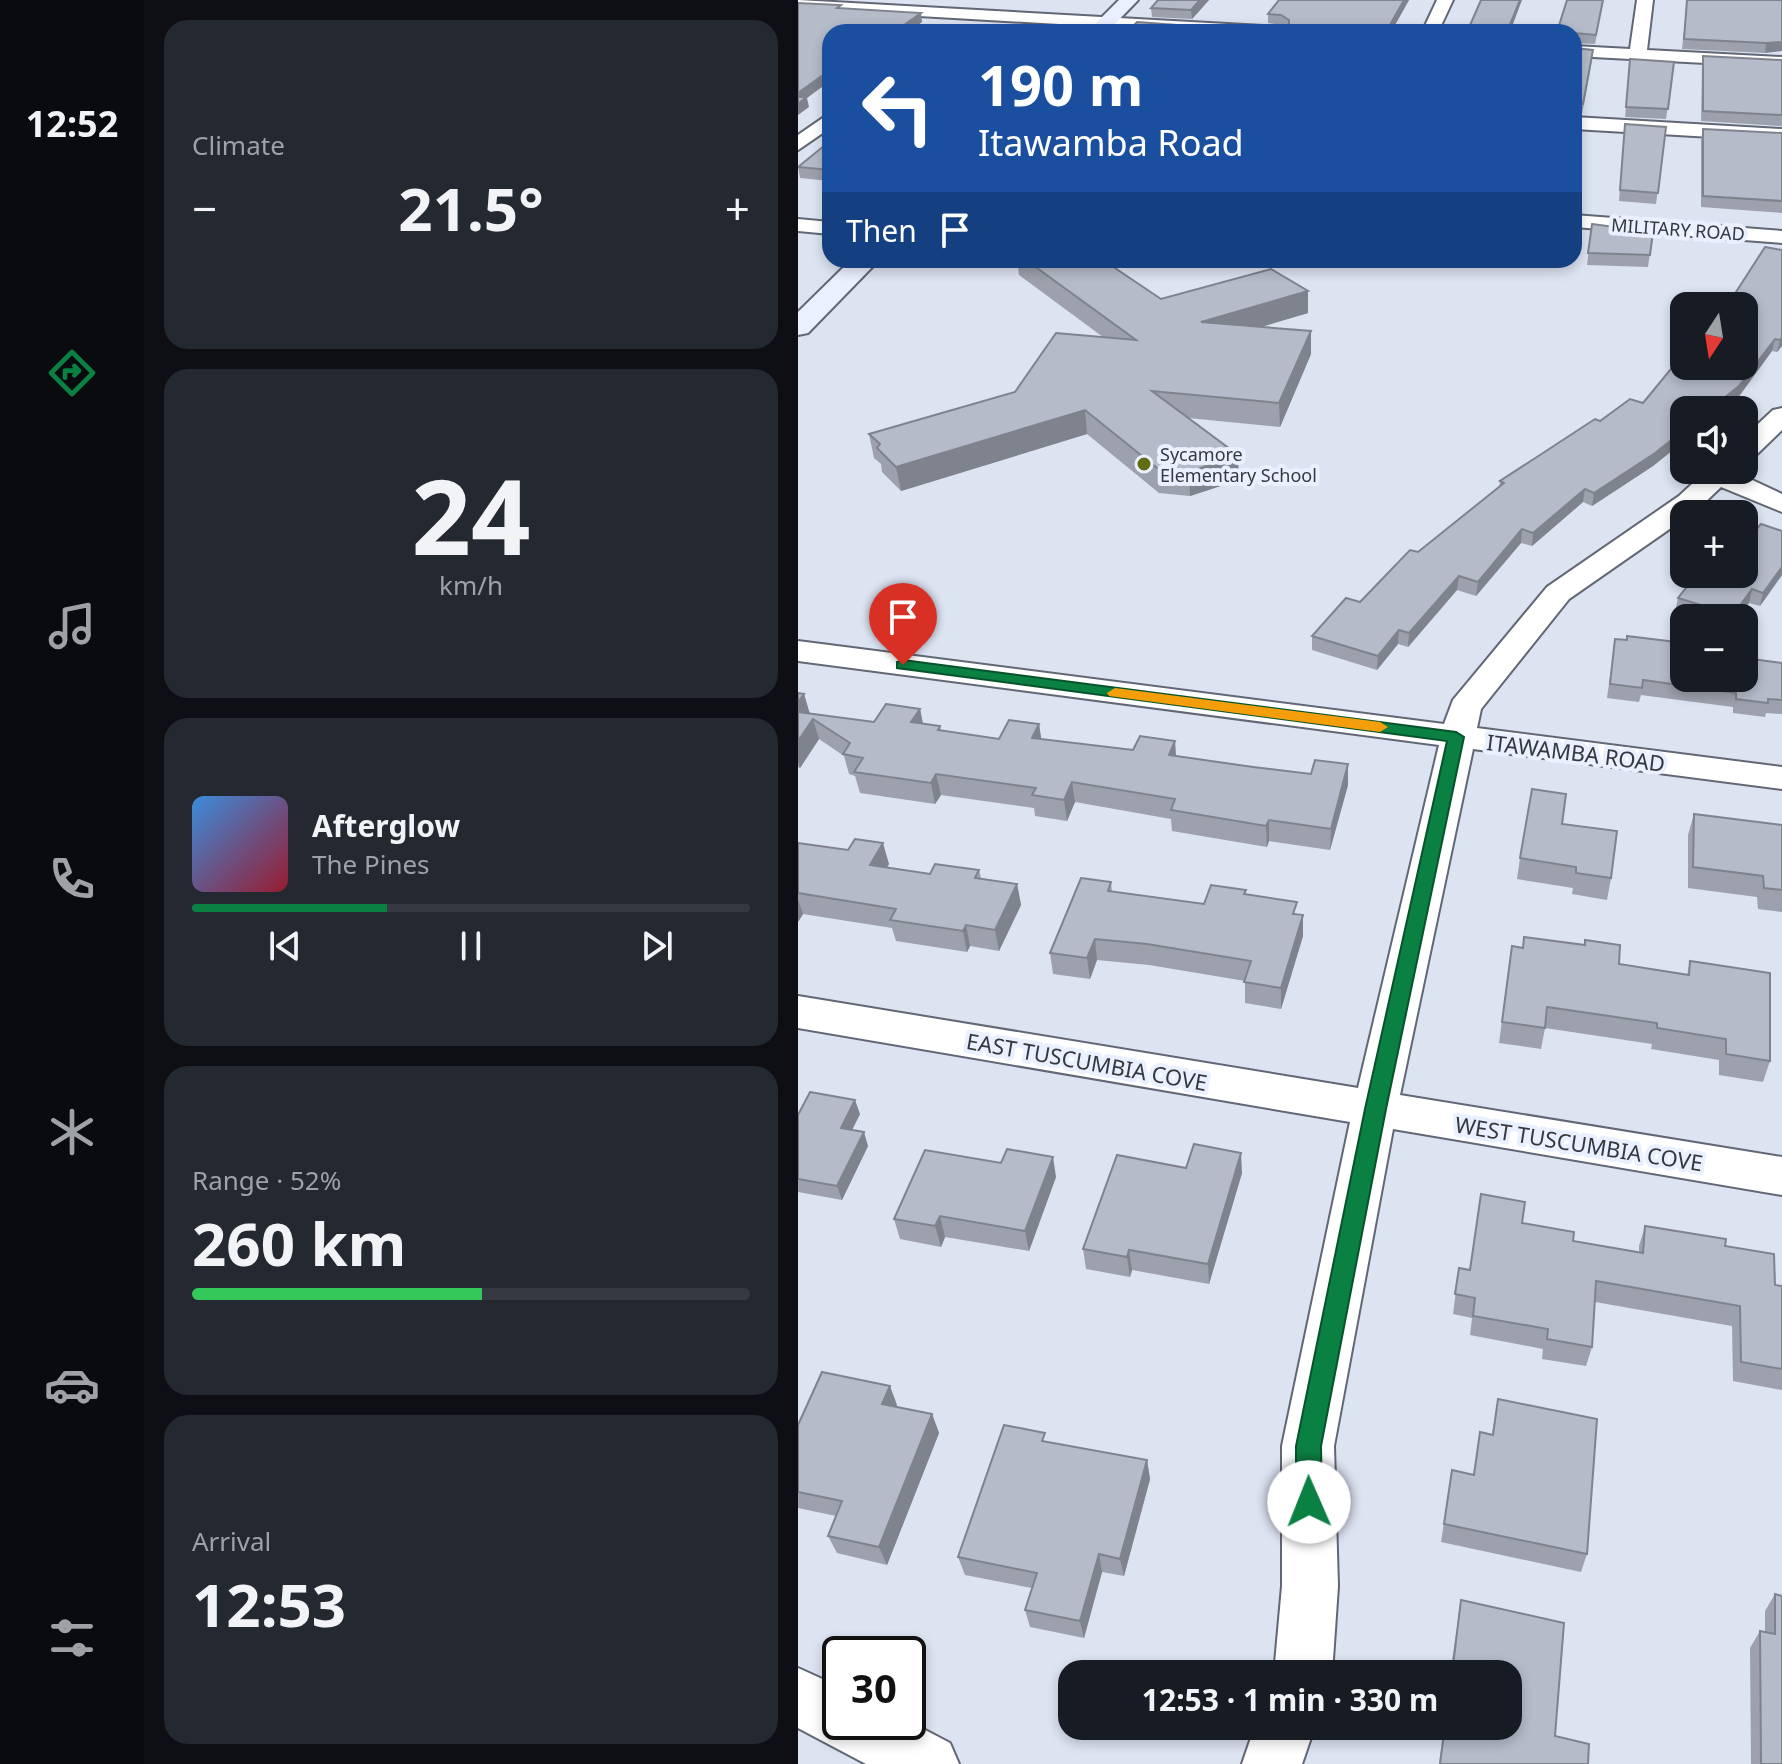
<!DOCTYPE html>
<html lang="en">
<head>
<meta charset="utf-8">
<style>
	:root { --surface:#171b24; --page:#242831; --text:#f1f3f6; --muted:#9ea1a6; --line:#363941; --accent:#0b8043 }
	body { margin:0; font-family:"Noto Sans",sans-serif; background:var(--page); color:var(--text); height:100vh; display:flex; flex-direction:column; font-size:30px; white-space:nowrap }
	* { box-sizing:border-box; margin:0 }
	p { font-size:26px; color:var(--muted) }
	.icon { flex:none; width:44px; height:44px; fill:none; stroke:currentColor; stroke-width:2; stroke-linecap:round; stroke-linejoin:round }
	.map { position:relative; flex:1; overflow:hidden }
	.details { display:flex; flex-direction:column; gap:20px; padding:20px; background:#0d0f14; width:654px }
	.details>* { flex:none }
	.banner { position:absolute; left:24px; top:24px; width:760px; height:244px; border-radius:24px; box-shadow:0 4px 12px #0003; background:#1a4fa0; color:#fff; overflow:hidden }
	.needle { width:52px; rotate:192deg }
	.buttons { position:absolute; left:872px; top:292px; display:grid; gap:16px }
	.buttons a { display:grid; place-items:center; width:88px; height:88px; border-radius:16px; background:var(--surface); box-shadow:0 4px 12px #0003; font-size:40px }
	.speed { position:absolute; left:24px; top:1636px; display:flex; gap:16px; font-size:40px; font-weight:700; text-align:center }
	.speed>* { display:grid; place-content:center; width:104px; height:104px; border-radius:50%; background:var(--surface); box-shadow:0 4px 12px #0003; line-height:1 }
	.speed .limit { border:4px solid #111; border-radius:12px; background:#fff; color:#111 }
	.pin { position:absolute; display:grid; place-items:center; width:68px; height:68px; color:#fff; margin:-82px -34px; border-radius:50% 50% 50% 0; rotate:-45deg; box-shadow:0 0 8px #0007 }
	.pin .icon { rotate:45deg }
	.me { position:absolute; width:88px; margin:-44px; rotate:359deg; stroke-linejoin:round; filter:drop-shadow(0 0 6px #0008) }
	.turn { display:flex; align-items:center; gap:28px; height:168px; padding:0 24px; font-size:36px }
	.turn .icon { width:104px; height:104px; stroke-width:2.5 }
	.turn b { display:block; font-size:56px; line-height:68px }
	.then { display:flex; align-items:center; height:76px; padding:0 24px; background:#0003; gap:16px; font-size:30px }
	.big { font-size:60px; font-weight:700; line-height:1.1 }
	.details .widget { flex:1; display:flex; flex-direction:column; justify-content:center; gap:12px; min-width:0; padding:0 28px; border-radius:24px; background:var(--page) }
	.details .dial { align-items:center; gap:0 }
	.dial b { font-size:104px; line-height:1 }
	.song { display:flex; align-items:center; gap:24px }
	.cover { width:96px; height:96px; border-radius:12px; background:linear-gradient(135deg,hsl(210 70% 55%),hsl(350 70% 35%)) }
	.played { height:8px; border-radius:4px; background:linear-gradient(90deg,var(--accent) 35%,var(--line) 35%) }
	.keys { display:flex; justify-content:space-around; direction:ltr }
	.heat { display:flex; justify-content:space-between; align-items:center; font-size:44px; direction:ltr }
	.charge { height:12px; border-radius:6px; background:linear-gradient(90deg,#34c759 52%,var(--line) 0) }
	.trip { position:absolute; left:260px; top:1660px; width:464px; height:80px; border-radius:24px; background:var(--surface); box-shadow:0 4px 12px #0003; font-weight:700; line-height:80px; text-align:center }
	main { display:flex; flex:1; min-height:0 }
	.menu { display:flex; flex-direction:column; width:144px; justify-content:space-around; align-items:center; background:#090b0e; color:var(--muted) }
	.menu .icon { width:56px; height:56px }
	.menu .selected { color:var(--accent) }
	.menu b { font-size:36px; color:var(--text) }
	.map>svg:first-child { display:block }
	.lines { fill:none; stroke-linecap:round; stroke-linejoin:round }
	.street-casing { stroke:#616774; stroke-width:4 }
	.secondary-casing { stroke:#616774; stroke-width:4 }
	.street { fill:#fff; fill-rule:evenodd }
	.secondary { fill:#eaf0fe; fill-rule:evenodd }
	.wall { fill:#9ca1ad }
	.shaded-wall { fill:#7f838d }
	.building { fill:#b5bbc9; stroke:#7f838d; stroke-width:2 }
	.route { fill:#0b8043; stroke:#07532c; stroke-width:2 }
	.slow { fill:#f59e0b }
	.poi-dot { fill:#616c13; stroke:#e9f0ff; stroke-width:3 }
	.labels { text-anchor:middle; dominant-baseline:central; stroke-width:8; stroke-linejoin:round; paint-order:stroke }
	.far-street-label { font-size:18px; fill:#36383e; stroke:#e9f0ff }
	.far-poi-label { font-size:18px; fill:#36383e; stroke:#e9f0ff; text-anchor:start }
	.street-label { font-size:22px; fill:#36383e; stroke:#e9f0ff }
</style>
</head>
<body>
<main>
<nav class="menu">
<b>12:52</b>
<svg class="icon selected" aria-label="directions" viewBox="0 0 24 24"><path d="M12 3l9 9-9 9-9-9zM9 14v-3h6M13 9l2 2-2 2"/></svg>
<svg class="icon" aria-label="music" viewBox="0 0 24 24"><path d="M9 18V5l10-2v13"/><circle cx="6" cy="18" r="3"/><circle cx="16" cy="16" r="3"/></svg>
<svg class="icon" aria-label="phone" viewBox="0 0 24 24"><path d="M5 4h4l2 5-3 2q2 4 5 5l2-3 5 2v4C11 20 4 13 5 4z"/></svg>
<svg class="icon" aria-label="climate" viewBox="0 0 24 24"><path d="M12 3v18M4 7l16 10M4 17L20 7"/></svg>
<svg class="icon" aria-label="car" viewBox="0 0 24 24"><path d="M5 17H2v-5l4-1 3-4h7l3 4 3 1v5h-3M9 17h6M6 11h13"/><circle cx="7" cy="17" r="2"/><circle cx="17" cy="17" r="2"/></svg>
<svg class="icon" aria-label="filters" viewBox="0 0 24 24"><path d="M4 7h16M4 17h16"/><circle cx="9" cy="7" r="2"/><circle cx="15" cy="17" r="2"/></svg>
</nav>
<section class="details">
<div class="widget"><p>Climate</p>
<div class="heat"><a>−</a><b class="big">21.5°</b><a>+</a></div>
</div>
<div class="widget dial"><b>24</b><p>km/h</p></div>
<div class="widget">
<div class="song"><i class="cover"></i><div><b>Afterglow</b><p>The Pines</p></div></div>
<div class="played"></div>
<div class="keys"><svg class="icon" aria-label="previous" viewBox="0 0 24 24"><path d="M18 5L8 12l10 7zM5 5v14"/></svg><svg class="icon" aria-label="pause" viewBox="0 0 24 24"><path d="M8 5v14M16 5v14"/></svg><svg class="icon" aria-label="next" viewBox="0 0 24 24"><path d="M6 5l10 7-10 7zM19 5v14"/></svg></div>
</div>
<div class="widget"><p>Range · 52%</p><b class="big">260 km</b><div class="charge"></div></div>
<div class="widget"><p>Arrival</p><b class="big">12:53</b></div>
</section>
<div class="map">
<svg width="984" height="1764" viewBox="0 0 984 1764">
	<rect width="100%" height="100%" fill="#dce3f1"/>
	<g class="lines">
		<g class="street-casing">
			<g id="street">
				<polygon points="0,0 481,27 489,32 398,32 0,9"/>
				<polygon points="639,0 655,0 640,32 624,32"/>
				<polygon points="839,0 855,0 849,50 984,57 984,67 776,56 776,46 832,49"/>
				<polygon points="32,113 32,128 0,150 0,135"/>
				<polygon points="776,117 984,129 984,141 776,129"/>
				<polygon points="776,215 984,231 984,243 776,227"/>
				<polygon points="0,219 32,222 32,234 0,231"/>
				<polygon points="984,408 984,430 956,457 946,459 946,437 975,410"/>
				<polygon points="909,470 939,470 937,472 984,494 984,512 923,487 901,508 886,514 886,519 771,599 683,709 679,728 984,767 984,789 675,749 602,1095 984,1157 984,1195 595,1129 536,1446 540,1586 534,1674 476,1674 484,1586 484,1446 552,1122 0,1028 0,996 560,1088 641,745 0,661 0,641 646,724 655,700 749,587 881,496"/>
				<polygon points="0,1668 42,1687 42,1722 110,1721 152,1743 161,1764 68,1764 0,1728"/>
				<polygon points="457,1726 517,1726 504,1764 444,1764"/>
			</g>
		</g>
		<g class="secondary-casing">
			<g id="secondary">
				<polygon points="321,0 340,0 309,32 289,32"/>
				<polygon points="53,260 81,260 10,333 0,335 0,312"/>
			</g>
		</g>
		<use href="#street" class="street"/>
		<use href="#secondary" class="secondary"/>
	</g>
	<g class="wall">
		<polygon points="360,0 411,0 394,19 354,17 353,8"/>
		<polygon points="481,0 611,0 593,32 456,32 483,25 470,23 470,14"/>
		<polygon points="805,0 797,44 776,43 776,32"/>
		<polygon points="889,0 984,0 967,53 884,49"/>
		<polygon points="776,48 794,60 784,114 776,113"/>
		<polygon points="905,56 984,60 984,126 903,121 904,66"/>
		<polygon points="832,59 876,62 868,119 827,117"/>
		<polygon points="827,124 868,127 858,204 821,201"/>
		<polygon points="905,129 984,133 984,213 903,207 903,139"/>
		<polygon points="32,141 32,181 2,178 0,167"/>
		<polygon points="794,224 855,232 850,267 789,265"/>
		<polygon points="984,250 984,346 979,352 974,351 939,399 855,466 794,506 785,502 734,546 723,543 678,596 659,590 610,647 600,644 579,670 514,650 514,636 562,602 620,552 701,487 702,481 802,421 845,403 886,366"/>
		<polygon points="219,260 305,260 363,299 510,313 464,327 513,354 482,427 390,418 441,480 392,496 361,493 289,434 103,491 84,472 83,464 76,458 71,434 217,392 305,337 221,275"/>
		<polygon points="699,260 733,260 732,263"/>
		<polygon points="984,531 984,575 962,606 951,603 940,618 897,618 877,612 880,598 955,533"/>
		<polygon points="817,639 886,678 984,663 984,714 968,713 967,717 935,713 935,707 843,695 841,702 809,698"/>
		<polygon points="0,693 6,694 11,713 76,722 122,709 125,724 142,726 143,731 201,739 241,724 243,739 335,750 377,741 378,756 455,767 513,774 550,764 550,785 532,850 471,841 469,847 374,831 373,819 277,802 269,821 237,816 236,808 143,795 137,804 62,793 57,776 51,774 46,756 21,739 2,768 0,767"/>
		<polygon points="896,814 984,825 984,912 960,909 959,897 890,888 890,835"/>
		<polygon points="764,824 813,878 809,900 774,894 775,888 719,879 722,858"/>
		<polygon points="0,843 91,864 88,868 132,874 181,870 183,878 219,884 223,905 201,951 172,946 169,952 98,941 94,928 5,914 0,922"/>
		<polygon points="313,882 314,892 406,904 448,894 499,914 505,915 505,936 483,1009 447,1003 447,981 351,965 299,960 292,979 255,974 252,953"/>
		<polygon points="714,946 889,975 892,961 972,1061 965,1082 921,1075 921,1060 853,1049 854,1044 747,1028 743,1049 701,1043"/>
		<polygon points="62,1114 54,1130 70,1146 44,1200 0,1192 0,1115"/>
		<polygon points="388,1168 444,1173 411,1284 334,1270 332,1277 288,1269 285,1249"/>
		<polygon points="258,1177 231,1251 147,1237 143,1247 102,1239 96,1219"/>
		<polygon points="724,1223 775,1241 841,1252 841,1246 847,1226 927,1246 977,1285 984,1286 984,1390 935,1381 934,1326 797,1302 794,1347 788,1366 744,1359 745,1349 672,1335 674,1318 655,1314 661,1268 672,1270"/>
		<polygon points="700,1399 789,1554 783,1572 643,1542 654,1470 675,1475 682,1432 694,1434"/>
		<polygon points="99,1405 98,1407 134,1414 141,1433 89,1565 39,1553 30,1536 38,1516 0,1508 0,1425"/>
		<polygon points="249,1442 349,1460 352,1479 326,1576 304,1572 286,1638 232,1627 227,1610 234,1588 167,1575 160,1557"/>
		<polygon points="977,1594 984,1764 953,1764 952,1648 962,1631 967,1632 967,1611"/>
		<polygon points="663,1600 757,1736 790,1764 641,1764 646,1726 710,1726 710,1674 652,1674"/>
	</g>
	<g class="shaded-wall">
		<polygon points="402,0 411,0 394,19 393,10"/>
		<polygon points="606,0 611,0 593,32 588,32"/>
		<polygon points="722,0 724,0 712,32 709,32"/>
		<polygon points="123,13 124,22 111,32 96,32"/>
		<polygon points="984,42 984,51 967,53 968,43"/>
		<polygon points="32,70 32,81 9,98 11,107 0,115 0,93"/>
		<polygon points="510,291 510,313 404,344 403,322"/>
		<polygon points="513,331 513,354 482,427 481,403"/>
		<polygon points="984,337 984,346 979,352 982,340"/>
		<polygon points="977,339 974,351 939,399 925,410 911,410"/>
		<polygon points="287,410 289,434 103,491 98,467"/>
		<polygon points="886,430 886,441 855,466 794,506 796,493"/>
		<polygon points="440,455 441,480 392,496 391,472"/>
		<polygon points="787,489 785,502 734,546 735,533"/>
		<polygon points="724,529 723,543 678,596 680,582"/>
		<polygon points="984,567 984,575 962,606 965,593"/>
		<polygon points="661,576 659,590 610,647 611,633"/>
		<polygon points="954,589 951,603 940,618 934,618 935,615"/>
		<polygon points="601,630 600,644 579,670 580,656"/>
		<polygon points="6,694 12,714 0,731 0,702"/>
		<polygon points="122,709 126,729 113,722"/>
		<polygon points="15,719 21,739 2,768 0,761 0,741"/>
		<polygon points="241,724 244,744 234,738"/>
		<polygon points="377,741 378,762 371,755"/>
		<polygon points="550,764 550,785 532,850 533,829"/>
		<polygon points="138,774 143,795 137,804 133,783"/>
		<polygon points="274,782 277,802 269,821 266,800"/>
		<polygon points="471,820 471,841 469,847 468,826"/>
		<polygon points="85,843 91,864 78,886 72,865"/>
		<polygon points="219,884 223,905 201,951 197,930"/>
		<polygon points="0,899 5,914 0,922"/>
		<polygon points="505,915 505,936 483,1009 483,988"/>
		<polygon points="168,925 172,946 169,952 165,931"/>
		<polygon points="297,939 299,960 292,979 289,958"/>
		<polygon points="57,1100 62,1114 48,1142 43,1128"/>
		<polygon points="66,1132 70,1146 44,1200 39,1186"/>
		<polygon points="443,1153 444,1173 411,1284 410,1264"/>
		<polygon points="255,1157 258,1177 231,1251 227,1231"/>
		<polygon points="142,1216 147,1237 143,1247 137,1226"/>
		<polygon points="331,1250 334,1270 332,1277 329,1257"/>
		<polygon points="92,1386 99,1405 91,1423 84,1404"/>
		<polygon points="134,1414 141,1433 89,1565 81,1547"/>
		<polygon points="349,1460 352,1479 326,1576 322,1559"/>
		<polygon points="301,1554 304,1572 286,1638 282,1621"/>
	</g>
	<g class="building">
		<polygon points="360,0 402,0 393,10 353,8"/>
		<polygon points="481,0 606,0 588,32 456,32 461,26 491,25 491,20 483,15 470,14"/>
		<polygon points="683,0 722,0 709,32 669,32"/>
		<polygon points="769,0 805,0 798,35 777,33 776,35 776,32 759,32"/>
		<polygon points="889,0 984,0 984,42 968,43 886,39"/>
		<polygon points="0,3 43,5 39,8 123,13 96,32 32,32 32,70 0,93"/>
		<polygon points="339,22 380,25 374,31 395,32 330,32"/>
		<polygon points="776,48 795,50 785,104 776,103"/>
		<polygon points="905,56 984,60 984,115 905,111"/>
		<polygon points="832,59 876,62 870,109 828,107"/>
		<polygon points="0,97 8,97 0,104"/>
		<polygon points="827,124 868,127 860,193 822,190"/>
		<polygon points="905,129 984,133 984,201 905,196"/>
		<polygon points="32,141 32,170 0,167"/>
		<polygon points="794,224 855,232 852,255 790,253"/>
		<polygon points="967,247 984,250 984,337 982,340 977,339 941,386 911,410 886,410 886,430 857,453 796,493 787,489 735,533 724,529 680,582 661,576 611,633 601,630 580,656 514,636 548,598 562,602 612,550 620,552 706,483 702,481 797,419 802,421 832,399 845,403 886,353 886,366 946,366 946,306 929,306"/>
		<polygon points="228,260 305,260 363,299 473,269 510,291 403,322 513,331 481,403 354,391 440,455 391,472 359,468 287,410 98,467 79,448 82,444 71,434 217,392 258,333 338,340"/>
		<polygon points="963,524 984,531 984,567 965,593 954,589 935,615 880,598 899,574 946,574 946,530 955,533"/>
		<polygon points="829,636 886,643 886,678 946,678 946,658 984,663 984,700 970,699 970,703 938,699 938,693 845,680 844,688 812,684 817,639 829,640"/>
		<polygon points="0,693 6,694 0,702"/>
		<polygon points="88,704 122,709 113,722 142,726 140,730 201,739 211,720 241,724 234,738 335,750 342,736 377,741 371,755 455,767 513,774 517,760 550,764 533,829 471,820 468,826 373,810 377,799 274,782 266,800 234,795 238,788 138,774 133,783 56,772 65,758 45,754 52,743 15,719 0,741 0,712 76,722"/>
		<polygon points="734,789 768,794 764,824 819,831 813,878 778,873 778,867 722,858"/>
		<polygon points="896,814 984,825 984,890 966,888 965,876 895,867"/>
		<polygon points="57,839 85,843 72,865 132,874 137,864 181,870 177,878 219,884 197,930 168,925 165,931 92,920 98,909 0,893 0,843 50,850"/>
		<polygon points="283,878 313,882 310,891 406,904 413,885 448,890 446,894 499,902 495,914 505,915 483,988 446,982 453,961 349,944 297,939 289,958 252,953"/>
		<polygon points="726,937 787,945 787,940 822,945 821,964 891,975 892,961 972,973 972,1061 928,1054 928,1039 859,1028 859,1023 749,1007 747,1028 704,1022 714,946 725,948"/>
		<polygon points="12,1092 57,1100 43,1128 66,1132 39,1186 0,1179 0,1115"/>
		<polygon points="396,1144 443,1153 410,1264 331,1250 329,1257 285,1249 319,1155 388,1168"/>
		<polygon points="209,1149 255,1157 227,1231 142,1216 137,1226 96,1219 127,1150 203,1163"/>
		<polygon points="683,1194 727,1202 724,1223 776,1232 775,1241 845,1253 847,1226 928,1239 927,1246 976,1254 977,1285 984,1286 984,1369 943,1362 942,1306 798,1281 794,1347 749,1339 750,1329 675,1316 677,1298 657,1294 661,1268 672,1270"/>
		<polygon points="24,1372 92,1386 84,1404 134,1414 81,1547 30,1536 44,1501 0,1492 0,1425"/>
		<polygon points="700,1399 799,1419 789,1554 646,1524 654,1470 676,1475 682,1432 695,1435"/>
		<polygon points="206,1425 247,1433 244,1441 349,1460 322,1559 301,1554 282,1621 227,1610 239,1573 160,1557"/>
		<polygon points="977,1594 984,1596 984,1764 963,1764 962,1631 977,1634"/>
		<polygon points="663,1600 766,1623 757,1736 791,1744 790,1764 642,1764 647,1726 710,1726 710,1674 654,1674"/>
	</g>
	<polygon class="route" points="105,660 658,732 666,737 588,1109 523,1446 524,1502 520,1511 511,1515 502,1511 498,1502 498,1446 567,1109 649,741 99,668 99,662"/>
	<polygon class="slow" points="317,688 582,722 590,727 582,732 311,696 309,693"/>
	<circle class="poi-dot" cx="346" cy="464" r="8"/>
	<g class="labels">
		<g class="far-street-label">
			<text transform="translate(880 229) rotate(4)">MILITARY ROAD</text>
		</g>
		<g class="far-poi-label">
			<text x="362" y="454">Sycamore<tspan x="362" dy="21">Elementary School</tspan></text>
		</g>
		<g class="street-label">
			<text transform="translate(778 752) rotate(7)">ITAWAMBA ROAD</text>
			<text transform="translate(289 1061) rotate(10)">EAST TUSCUMBIA COVE</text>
			<text transform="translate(781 1143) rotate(9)">WEST TUSCUMBIA COVE</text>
		</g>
	</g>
</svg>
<div class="buttons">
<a><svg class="needle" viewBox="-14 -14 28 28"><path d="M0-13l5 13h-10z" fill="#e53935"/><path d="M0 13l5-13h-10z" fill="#9ea1a6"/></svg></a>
<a><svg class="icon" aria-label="sound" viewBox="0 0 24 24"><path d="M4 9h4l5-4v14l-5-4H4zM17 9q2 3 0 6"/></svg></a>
<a>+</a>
<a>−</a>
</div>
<div class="speed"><div class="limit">30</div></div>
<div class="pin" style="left:105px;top:665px;background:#d93025"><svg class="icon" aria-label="arrive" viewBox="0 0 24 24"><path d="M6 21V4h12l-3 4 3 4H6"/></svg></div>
<svg class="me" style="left:511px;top:1502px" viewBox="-20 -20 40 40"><circle r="19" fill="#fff"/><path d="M0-13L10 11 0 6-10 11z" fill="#0b8043"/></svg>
<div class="trip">12:53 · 1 min · 330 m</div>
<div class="banner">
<div class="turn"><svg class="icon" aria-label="left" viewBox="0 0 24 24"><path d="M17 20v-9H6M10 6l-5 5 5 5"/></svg><div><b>190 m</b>Itawamba Road</div></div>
<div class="then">Then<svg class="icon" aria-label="arrive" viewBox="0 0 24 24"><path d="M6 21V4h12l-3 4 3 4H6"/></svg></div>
</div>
</div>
</main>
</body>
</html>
